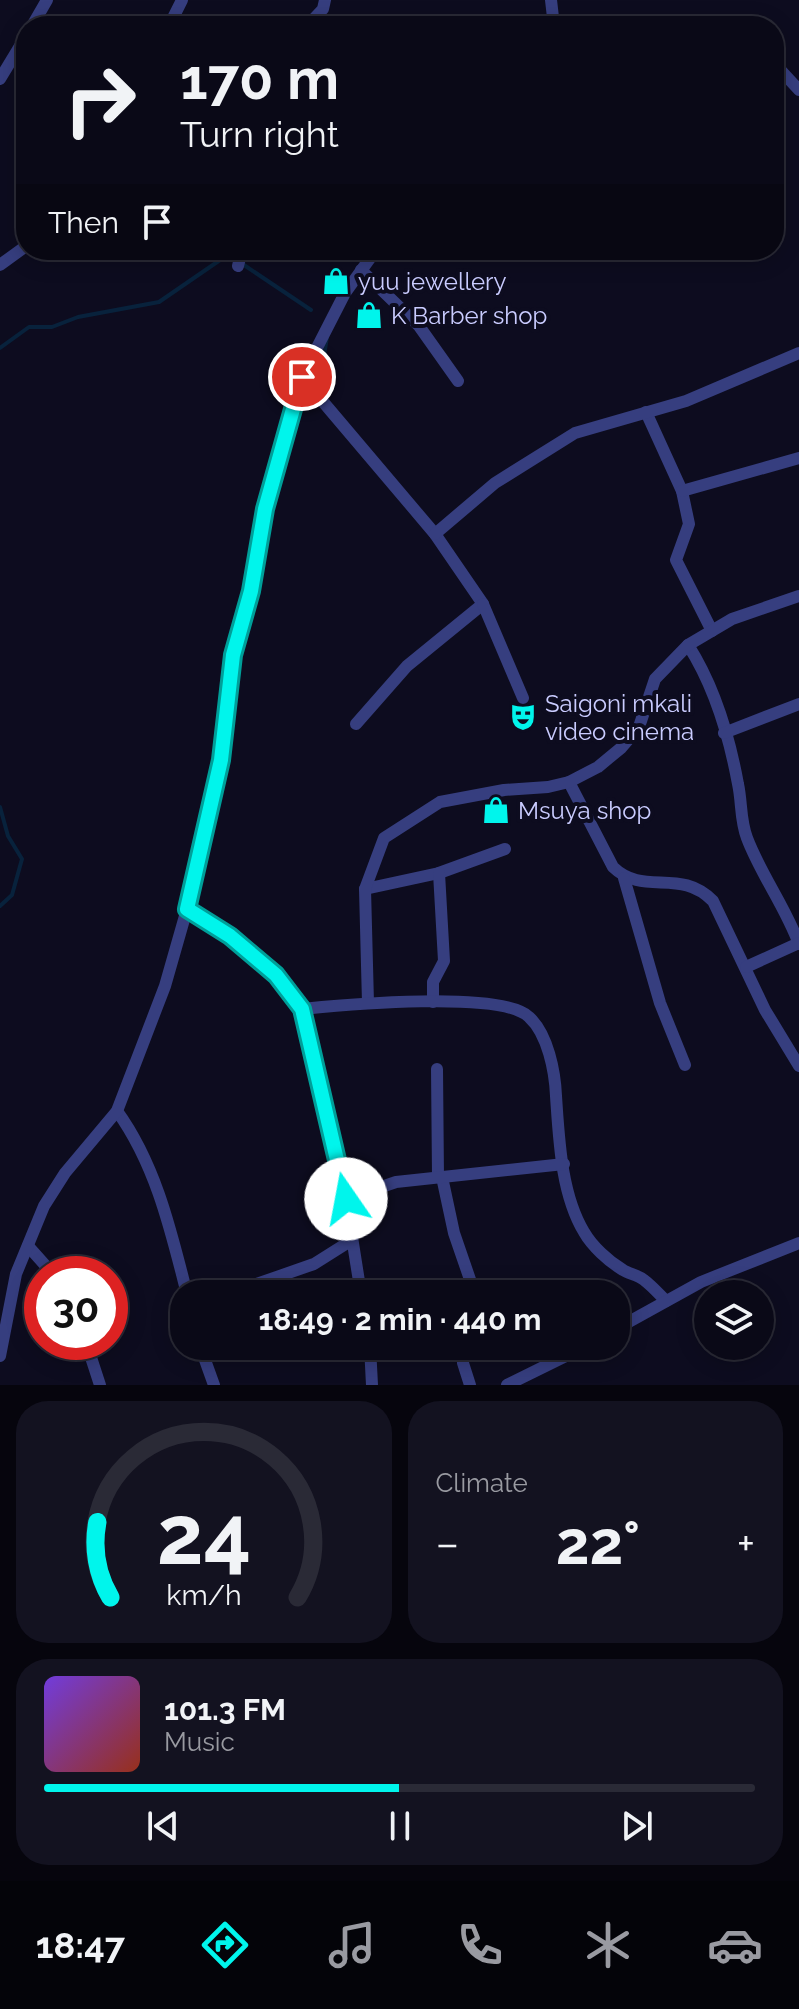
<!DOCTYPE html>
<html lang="en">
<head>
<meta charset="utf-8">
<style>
	:root { --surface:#0a0917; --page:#131220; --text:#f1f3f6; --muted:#999aa1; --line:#2a2a36; --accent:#00f5ec }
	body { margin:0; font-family:Raleway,sans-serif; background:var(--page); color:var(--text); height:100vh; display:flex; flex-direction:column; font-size:30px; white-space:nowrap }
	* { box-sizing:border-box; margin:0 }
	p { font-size:26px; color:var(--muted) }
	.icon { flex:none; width:44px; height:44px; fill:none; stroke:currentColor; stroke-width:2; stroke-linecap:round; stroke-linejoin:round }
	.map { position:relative; height:1385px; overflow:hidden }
	.drawer { display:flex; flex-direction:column; gap:16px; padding:16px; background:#06050d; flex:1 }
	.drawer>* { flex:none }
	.top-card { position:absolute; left:16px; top:16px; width:768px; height:244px; border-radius:32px; box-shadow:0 4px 20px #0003,0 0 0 2px var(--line); background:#0a0917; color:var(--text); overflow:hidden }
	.buttons { position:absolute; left:694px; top:1280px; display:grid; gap:16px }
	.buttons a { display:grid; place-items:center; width:80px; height:80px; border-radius:50%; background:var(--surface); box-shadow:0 4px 20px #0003,0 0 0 2px var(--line); font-size:40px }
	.speed { position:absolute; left:24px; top:1256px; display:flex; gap:16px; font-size:40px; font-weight:700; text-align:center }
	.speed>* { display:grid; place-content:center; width:104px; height:104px; border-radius:50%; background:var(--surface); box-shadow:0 4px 20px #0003,0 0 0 2px var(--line); line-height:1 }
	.speed .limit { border:12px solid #d22; background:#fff; color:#111 }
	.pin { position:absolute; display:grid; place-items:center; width:68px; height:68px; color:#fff; margin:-34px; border:4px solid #fff; border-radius:50%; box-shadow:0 2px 8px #0007 }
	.me { position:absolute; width:88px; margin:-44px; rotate:348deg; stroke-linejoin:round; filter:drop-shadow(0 0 6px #0008) }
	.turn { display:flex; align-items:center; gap:28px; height:168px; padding:0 32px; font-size:36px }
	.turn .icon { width:104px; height:104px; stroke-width:2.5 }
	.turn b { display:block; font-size:56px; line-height:68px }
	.then { display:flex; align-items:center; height:76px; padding:0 32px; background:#0003; gap:16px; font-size:30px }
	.big { font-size:60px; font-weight:700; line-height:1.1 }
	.drawer .tile { flex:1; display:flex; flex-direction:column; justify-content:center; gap:12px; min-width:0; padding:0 28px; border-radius:32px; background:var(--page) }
	.drawer .dial { align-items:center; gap:0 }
	.dial svg { height:208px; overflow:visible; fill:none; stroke:var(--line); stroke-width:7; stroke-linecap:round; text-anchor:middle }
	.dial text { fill:var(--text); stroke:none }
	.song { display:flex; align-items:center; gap:24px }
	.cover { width:96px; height:96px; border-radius:12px; background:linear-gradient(135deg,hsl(260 70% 55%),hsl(10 70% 35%)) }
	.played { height:8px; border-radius:4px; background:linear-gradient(90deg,var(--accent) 50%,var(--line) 50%) }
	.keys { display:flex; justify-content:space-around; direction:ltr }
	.heat { display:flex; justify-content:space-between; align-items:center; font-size:44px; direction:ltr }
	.drawer .tiles { flex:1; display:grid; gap:16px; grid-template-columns:1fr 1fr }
	.tile:last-child { grid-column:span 2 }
	.trip { position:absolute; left:170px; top:1280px; width:460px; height:80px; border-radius:32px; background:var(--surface); box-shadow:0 4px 20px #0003,0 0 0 2px var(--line); font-weight:700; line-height:80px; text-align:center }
	.tabs { display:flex; height:128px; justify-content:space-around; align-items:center; background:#040409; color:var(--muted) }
	.tabs .icon { width:56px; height:56px }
	.tabs .active { color:var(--accent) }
	.tabs b { font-size:36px; color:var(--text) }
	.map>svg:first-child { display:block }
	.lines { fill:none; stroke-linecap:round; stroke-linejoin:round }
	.stream { stroke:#08223c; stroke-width:4 }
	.minor { stroke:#363e7f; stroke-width:12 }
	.route-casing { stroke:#009f99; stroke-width:20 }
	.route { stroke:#00f5ec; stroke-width:14 }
	.labels { text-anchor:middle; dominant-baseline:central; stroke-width:8; stroke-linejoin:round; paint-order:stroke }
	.poi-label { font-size:24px; fill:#caccff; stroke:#0d0c1f; text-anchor:start }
</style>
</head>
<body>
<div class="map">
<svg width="799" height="1385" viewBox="0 0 799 1385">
	<rect width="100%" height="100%" fill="#0d0c1f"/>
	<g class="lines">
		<g class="stream">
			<polyline points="228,257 236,260"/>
			<polyline points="244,265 311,310"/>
			<polyline points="0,348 29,327 52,327 78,317 159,302 223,258"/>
			<polyline points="321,375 327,337"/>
			<polyline points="0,807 8,836 22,859 12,895 0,906"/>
		</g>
		<g class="minor">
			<polyline points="551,0 554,26"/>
			<polyline points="32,26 47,0"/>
			<polyline points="169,26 182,0"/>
			<polyline points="307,26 323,9 325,0"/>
			<polyline points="774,63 799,90"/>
			<polyline points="0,79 26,36"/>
			<polyline points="0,265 26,246"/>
			<polyline points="238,266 242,250"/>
			<polyline points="361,270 419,326 458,381"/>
			<polyline points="302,377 435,534 483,604 407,666 356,724"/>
			<polyline points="646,412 682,491 689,524 676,560 712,631"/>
			<polyline points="682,491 799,458"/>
			<polyline points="435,534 495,483 575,433 686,401 799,353"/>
			<polyline points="483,604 523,698"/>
			<path d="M 688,645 C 715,687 729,735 738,784 C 742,802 740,820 747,838 C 761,875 785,906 799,944"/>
			<polyline points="724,733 799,704"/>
			<path d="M 569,782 L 613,867 C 644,897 680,867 713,901 L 765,1010 L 799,1066"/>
			<polyline points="624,878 660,1003 685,1065"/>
			<polyline points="365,889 439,873 505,849"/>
			<polyline points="187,909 230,936 276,975 302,1009 346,1199 361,1294"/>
			<polyline points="746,967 799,943"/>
			<polyline points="433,1002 433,982 444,961 439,873"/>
			<polyline points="368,1003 365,889 384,838 440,802 504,790 548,787 569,782 598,767 621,748 639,727 655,679 688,645 732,619 799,596"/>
			<path d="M 302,1009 C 344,1005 501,990 529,1017 C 548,1034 555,1072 556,1096 C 559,1139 561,1194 584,1232 C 592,1246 608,1261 623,1270 C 629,1274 638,1275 644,1280 C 652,1286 659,1294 666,1301"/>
			<polyline points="437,1069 438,1177"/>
			<path d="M 117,1111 C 156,1165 171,1231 187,1294"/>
			<polyline points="442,1177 454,1233 475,1294"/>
			<polyline points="346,1199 396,1182 564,1164"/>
			<polyline points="28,1246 53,1274"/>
			<polyline points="228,1294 314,1264 352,1240"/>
			<polyline points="616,1329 701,1282 799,1243"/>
			<polyline points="86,1342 100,1385"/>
			<polyline points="200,1346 214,1385"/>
			<polyline points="370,1346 372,1385"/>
			<polyline points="464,1346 463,1363 470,1385"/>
			<polyline points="0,1356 16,1274 44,1206 65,1173 117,1111 165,986 187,909 221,760 233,655 286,433 302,377 345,293 376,250"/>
			<polyline points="507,1385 586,1346"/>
		</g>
	</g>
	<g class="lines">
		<g class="route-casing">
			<polyline id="route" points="302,377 265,509 251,591 233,655 221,760 187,909 230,936 276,975 302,1009 346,1199"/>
		</g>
		<use href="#route" class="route"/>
	</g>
	<defs>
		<g id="shop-bare" transform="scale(2.16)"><path d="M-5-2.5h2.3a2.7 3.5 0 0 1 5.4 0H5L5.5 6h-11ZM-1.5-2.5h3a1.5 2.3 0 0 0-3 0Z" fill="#00f5ec" stroke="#0d0c1f" stroke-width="2.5" paint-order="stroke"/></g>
		<g id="theatre-bare" transform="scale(2.16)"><path d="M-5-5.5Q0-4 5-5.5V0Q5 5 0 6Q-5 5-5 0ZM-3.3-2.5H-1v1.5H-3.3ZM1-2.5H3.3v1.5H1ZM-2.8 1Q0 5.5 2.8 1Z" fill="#00f5ec" stroke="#0d0c1f" stroke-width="2.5" paint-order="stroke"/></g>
	</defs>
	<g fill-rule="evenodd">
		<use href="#shop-bare" x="336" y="281"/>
		<use href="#shop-bare" x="369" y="315"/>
		<use href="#theatre-bare" x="523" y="717"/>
		<use href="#shop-bare" x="496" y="810"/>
	</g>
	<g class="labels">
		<g class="poi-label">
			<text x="358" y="281">yuu jewellery</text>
			<text x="391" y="315">K Barber shop</text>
			<text x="545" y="703">Saigoni mkali<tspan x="545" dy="28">video cinema</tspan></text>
			<text x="518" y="810">Msuya shop</text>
		</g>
	</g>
</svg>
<div class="buttons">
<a><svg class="icon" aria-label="layers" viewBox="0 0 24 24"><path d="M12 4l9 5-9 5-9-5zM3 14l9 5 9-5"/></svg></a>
</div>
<div class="speed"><div class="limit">30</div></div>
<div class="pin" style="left:302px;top:377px;background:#d93025"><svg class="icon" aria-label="arrive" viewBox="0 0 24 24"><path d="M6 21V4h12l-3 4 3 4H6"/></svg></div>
<svg class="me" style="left:346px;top:1199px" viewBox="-20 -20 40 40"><circle r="19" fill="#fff"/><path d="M0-13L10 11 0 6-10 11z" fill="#00f5ec"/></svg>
<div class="trip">18:49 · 2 min · 440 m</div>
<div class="top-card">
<div class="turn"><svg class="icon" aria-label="right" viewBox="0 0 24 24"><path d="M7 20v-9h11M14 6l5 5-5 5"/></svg><div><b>170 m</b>Turn right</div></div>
<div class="then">Then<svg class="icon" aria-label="arrive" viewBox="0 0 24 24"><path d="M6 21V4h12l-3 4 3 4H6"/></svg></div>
</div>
</div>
<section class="drawer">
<div class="tiles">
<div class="tile dial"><svg viewBox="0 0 100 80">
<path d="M14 69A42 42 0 1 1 86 69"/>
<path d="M14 69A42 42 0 0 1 9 40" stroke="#00f5ec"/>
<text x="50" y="56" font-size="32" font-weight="700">24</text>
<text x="50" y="72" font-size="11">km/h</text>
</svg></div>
<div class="tile"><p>Climate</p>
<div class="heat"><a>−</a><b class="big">22°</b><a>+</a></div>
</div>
<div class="tile">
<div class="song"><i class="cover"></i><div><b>101.3 FM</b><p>Music</p></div></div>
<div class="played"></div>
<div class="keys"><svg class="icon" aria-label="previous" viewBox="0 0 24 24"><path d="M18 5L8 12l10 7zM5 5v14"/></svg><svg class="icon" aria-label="pause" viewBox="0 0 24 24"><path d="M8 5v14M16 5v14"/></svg><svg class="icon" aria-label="next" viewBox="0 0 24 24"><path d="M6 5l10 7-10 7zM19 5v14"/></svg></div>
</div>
</div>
</section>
<nav class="tabs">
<b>18:47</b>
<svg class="icon active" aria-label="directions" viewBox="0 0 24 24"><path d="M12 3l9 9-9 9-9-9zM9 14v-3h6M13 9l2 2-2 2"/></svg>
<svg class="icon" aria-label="music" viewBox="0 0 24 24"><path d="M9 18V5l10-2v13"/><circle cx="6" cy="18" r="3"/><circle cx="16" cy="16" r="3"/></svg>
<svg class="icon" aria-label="phone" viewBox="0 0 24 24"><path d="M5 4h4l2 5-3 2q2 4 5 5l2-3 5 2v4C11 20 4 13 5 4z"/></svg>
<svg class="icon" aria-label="climate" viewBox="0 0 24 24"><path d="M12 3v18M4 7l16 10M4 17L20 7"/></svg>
<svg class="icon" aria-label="car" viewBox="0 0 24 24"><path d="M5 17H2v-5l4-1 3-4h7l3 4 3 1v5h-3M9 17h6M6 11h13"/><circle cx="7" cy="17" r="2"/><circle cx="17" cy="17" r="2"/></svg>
</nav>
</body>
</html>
